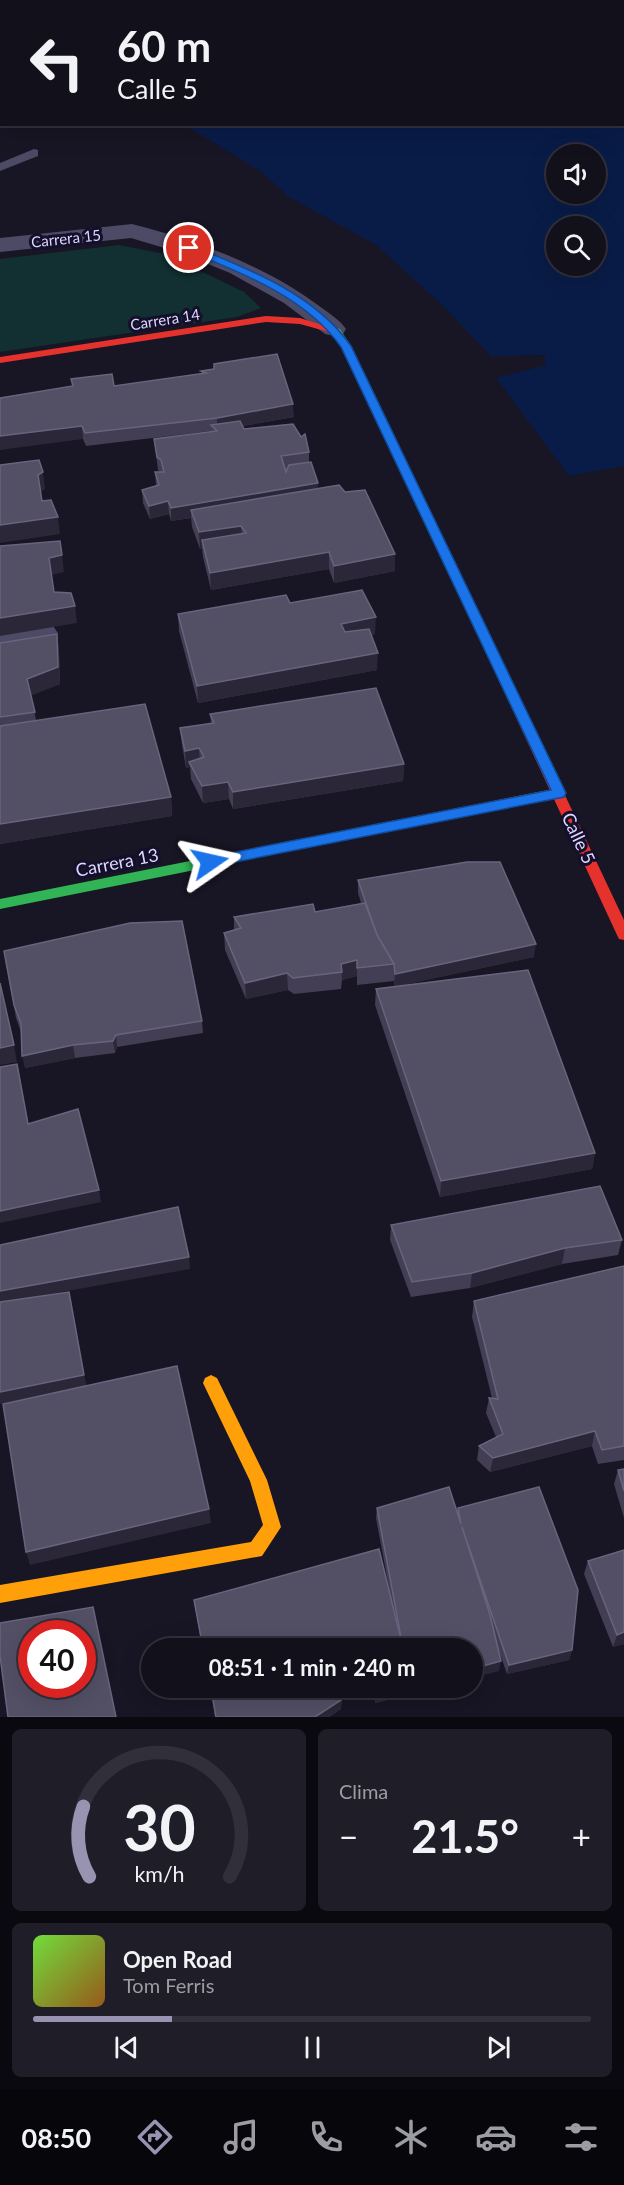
<!DOCTYPE html>
<html lang="es">
<head>
<meta charset="utf-8">
<style>
	:root { --surface:#12101b; --page:#1f1e28; --text:#f1f3f6; --muted:#9c9da3; --line:#31303a; --accent:#9993b2 }
	body { margin:0; font-family:Lato,sans-serif; background:var(--page); color:var(--text); height:100vh; display:flex; flex-direction:column; font-size:22px; white-space:nowrap }
	* { box-sizing:border-box; margin:0 }
	p { font-size:20px; color:var(--muted) }
	.icon { flex:none; width:33px; height:33px; fill:none; stroke:currentColor; stroke-width:2; stroke-linecap:round; stroke-linejoin:round }
	.map { position:relative; height:1717px; overflow:hidden }
	.side { display:flex; flex-direction:column; gap:12px; padding:12px; background:#0a090f; flex:1 }
	.side>* { flex:none }
	.hud { position:absolute; left:0px; top:0px; width:624px; height:126px; box-shadow:0 6px 24px #0002,0 0 0 2px var(--line); background:#12101b; color:var(--text); overflow:hidden }
	.controls { position:absolute; left:546px; top:144px; display:grid; gap:12px }
	.controls a { display:grid; place-items:center; width:60px; height:60px; border-radius:50%; background:var(--surface); box-shadow:0 6px 24px #0002,0 0 0 2px var(--line); font-size:30px }
	.speed { position:absolute; left:18px; top:1620px; display:flex; gap:12px; font-size:30px; font-weight:700; text-align:center }
	.speed>* { display:grid; place-content:center; width:78px; height:78px; border-radius:50%; background:var(--surface); box-shadow:0 6px 24px #0002,0 0 0 2px var(--line); line-height:1 }
	.speed .limit { border:9px solid #d22; background:#fff; color:#111 }
	.pin { position:absolute; display:grid; place-items:center; width:51px; height:51px; color:#fff; margin:-26px; border:3px solid #fff; border-radius:50%; box-shadow:0 2px 6px #0007 }
	.me { position:absolute; width:66px; margin:-33px; rotate:79deg; stroke-linejoin:round; filter:drop-shadow(0 0 4px #0008) }
	.turn { display:flex; align-items:center; gap:21px; height:126px; padding:0 18px; font-size:27px }
	.turn .icon { width:78px; height:78px; stroke-width:2.5 }
	.turn b { display:block; font-size:42px; line-height:51px }
	.big { font-size:45px; font-weight:700; line-height:1.1 }
	.side .card { flex:1; display:flex; flex-direction:column; justify-content:center; gap:9px; min-width:0; padding:0 21px; border-radius:9px; background:var(--page) }
	.side .dial { align-items:center; gap:0 }
	.dial svg { height:156px; overflow:visible; fill:none; stroke:var(--line); stroke-width:7; stroke-linecap:round; text-anchor:middle }
	.dial text { fill:var(--text); stroke:none }
	.song { display:flex; align-items:center; gap:18px }
	.cover { width:72px; height:72px; border-radius:9px; background:linear-gradient(135deg,hsl(100 70% 55%),hsl(30 70% 35%)) }
	.played { height:6px; border-radius:3px; background:linear-gradient(90deg,var(--accent) 25%,var(--line) 25%) }
	.keys { display:flex; justify-content:space-around; direction:ltr }
	.heat { display:flex; justify-content:space-between; align-items:center; font-size:33px; direction:ltr }
	.side .tiles { flex:1; display:grid; gap:12px; grid-template-columns:1fr 1fr }
	.card:last-child { grid-column:span 2 }
	.trip { position:absolute; left:141px; top:1638px; width:342px; height:60px; border-radius:30px; background:var(--surface); box-shadow:0 6px 24px #0002,0 0 0 2px var(--line); font-weight:700; line-height:60px; text-align:center }
	.tabs { display:flex; height:96px; justify-content:space-around; align-items:center; background:#07060b; color:var(--muted) }
	.tabs .icon { width:42px; height:42px }
	.tabs .selected { color:var(--accent) }
	.tabs b { font-size:27px; color:var(--text) }
	.map>svg:first-child { display:block }
	.green { fill:#123032 }
	.water { fill:#091c47; fill-rule:evenodd }
	.lines { fill:none; stroke-linecap:round; stroke-linejoin:round }
	.lane { fill:#4c4a65; fill-rule:evenodd }
	.street { fill:#4c4a65; fill-rule:evenodd }
	.fast { fill:#30b455; fill-rule:evenodd }
	.slow { fill:#ff9f0a; fill-rule:evenodd }
	.jam { fill:#e5322d; fill-rule:evenodd }
	.wall { fill:#433e53 }
	.shaded-wall { fill:#2b2738 }
	.building { fill:#534f65; stroke:#69647e; stroke-width:1.5; fill-rule:evenodd }
	.route { fill:#1a73e8; stroke:#114b97; stroke-width:1.5 }
	.labels { text-anchor:middle; dominant-baseline:central; stroke-width:6; stroke-linejoin:round; paint-order:stroke }
	.far-street-label { font-size:15px; fill:#ded7ff; stroke:#140f2a }
	.street-label { font-size:18px; fill:#ded7ff; stroke:#140f2a }
</style>
</head>
<body>
<div class="map">
<svg width="624" height="1717" viewBox="0 0 624 1717">
	<rect width="100%" height="100%" fill="#181524"/>
	<polygon class="green" points="119,245 165,254 244,292 261,308 237,317 0,352 0,259"/>
	<path class="water" d="M 0,0 L 624,0 L 624,466 L 569,476 L 496,378 L 546,365 L 544,355 L 491,356 L 439,302 L 376,245 L 289,197 L 260,171 L 185,125 L 622,124 L 622,2 L 2,2 L 1,29 ZM 556,154 L 596,154 L 596,194 L 556,194 ZM 556,226 L 596,226 L 596,266 L 556,266 Z"/>
	<g class="lines">
		<polygon class="lane" points="34,149 38,150 38,156 0,171 0,163"/>
		<g class="street">
			<path d="M 132,224 C 199,241 266,266 322,308 C 330,314 340,320 346,329 L 343,334 L 334,336 L 325,334 L 284,303 L 230,273 L 181,253 L 131,238 L 0,252 L 0,238 Z"/>
			<polygon points="43,623 53,626 58,633 53,640 0,650 0,630"/>
		</g>
		<g class="fast">
			<polygon points="336,328 340,329 351,346 376,397 527,715 525,718 521,719 515,715 366,397 341,346 331,331"/>
			<polygon points="285,842 290,843 292,847 290,851 0,909 0,899"/>
		</g>
		<g class="slow">
			<polygon points="559,788 566,793 564,796 285,852 278,847 285,842"/>
			<polygon points="211,1375 217,1378 267,1480 281,1527 262,1556 0,1603 0,1585 251,1542 263,1525 250,1481 203,1383 205,1378"/>
		</g>
		<g class="jam">
			<polygon points="266,316 300,318 341,331 336,334 300,324 266,322 0,363 0,357"/>
			<polygon points="521,711 527,715 624,920 624,940 619,939 617,935 515,715"/>
		</g>
	</g>
	<g class="wall">
		<polygon points="201,371 294,417 243,426 244,429 309,452 309,463 318,488 395,554 395,571 334,583 329,569 211,590 203,557 202,548 200,549 192,527 191,518 171,521 169,514 150,519 143,503 142,490 156,486 155,472 160,472 158,470 154,439 212,432 211,431 86,446 83,439 71,379 114,386 202,374"/>
		<polygon points="290,603 375,634 371,635 377,670 198,703 179,631 178,614"/>
		<polygon points="57,634 59,651 60,684 31,695 36,720 171,797 172,816 0,844 0,643"/>
		<polygon points="210,714 404,764 403,781 233,809 229,799 203,803 191,779 190,767 186,768 182,745 180,728 211,724"/>
		<polygon points="358,880 534,957 397,986 595,1153 592,1169 440,1197 375,1005 376,989 394,987 394,981 357,985 357,976 342,980 341,989 294,994 288,990 246,999 225,950 224,933 234,930 234,917 315,912 361,903 358,893"/>
		<polygon points="4,951 202,1021 203,1033 117,1047 115,1053 75,1058 25,1068 21,1032 16,1018"/>
		<polygon points="391,1225 622,1240 618,1255 562,1264 470,1288 411,1297 390,1240"/>
		<polygon points="624,1266 624,1460 598,1464 592,1446 490,1472 477,1460 479,1446 496,1437 486,1413 489,1398 492,1398 472,1317 474,1301"/>
		<polygon points="624,1469 624,1518 614,1484 618,1470"/>
		<polygon points="377,1508 457,1513 458,1508 572,1650 569,1660 507,1674 497,1645 499,1671 472,1648 202,1648 194,1600 392,1604 376,1518"/>
		<polygon points="588,1561 624,1644 613,1647 584,1574"/>
		<polygon points="210,1688 435,1688 375,1703 375,1688 342,1696 341,1709 329,1717 215,1717"/>
	</g>
	<g class="shaded-wall">
		<polygon points="293,404 294,417 217,430 217,418"/>
		<polygon points="82,426 83,439 0,450 0,436"/>
		<polygon points="43,472 45,489 40,492 38,475"/>
		<polygon points="318,483 318,495 191,510 191,518 171,521 171,508"/>
		<polygon points="168,501 169,514 150,519 149,506"/>
		<polygon points="58,517 60,534 0,543 0,525"/>
		<polygon points="241,526 242,543 202,540 202,548 200,549 199,532"/>
		<polygon points="329,552 329,569 211,590 210,573"/>
		<polygon points="395,554 395,571 334,583 334,566"/>
		<polygon points="62,555 64,572 51,575 49,558"/>
		<polygon points="75,606 77,623 0,636 0,618"/>
		<polygon points="376,617 375,634 340,641 341,624"/>
		<polygon points="57,634 59,651 60,684 30,696 27,679"/>
		<polygon points="378,653 377,670 198,703 197,686"/>
		<polygon points="199,748 200,765 189,762 190,767 186,768 185,751"/>
		<polygon points="404,764 403,781 233,809 233,792"/>
		<polygon points="228,782 229,799 203,803 202,786"/>
		<polygon points="171,797 172,816 0,844 0,824"/>
		<polygon points="536,944 534,957 394,987 395,974"/>
		<polygon points="357,960 357,976 342,980 341,964"/>
		<polygon points="287,973 288,990 246,999 245,983"/>
		<polygon points="116,1035 117,1047 115,1053 113,1041"/>
		<polygon points="14,1045 17,1062 0,1065 0,1048"/>
		<polygon points="73,1045 75,1058 25,1068 22,1056"/>
		<polygon points="595,1153 592,1169 440,1197 441,1181"/>
		<polygon points="99,1190 101,1202 0,1223 0,1211"/>
		<polygon points="565,1248 562,1264 470,1288 472,1273"/>
		<polygon points="189,1257 190,1269 0,1303 0,1291"/>
		<polygon points="84,1375 87,1386 0,1404 0,1392"/>
		<polygon points="595,1431 592,1446 490,1472 493,1458"/>
		<polygon points="209,1509 211,1523 30,1565 26,1552"/>
		<polygon points="624,1632 624,1644 613,1647 617,1635"/>
		<polygon points="572,1650 569,1660 507,1674 509,1665"/>
		<polygon points="501,1661 499,1671 472,1678 472,1669"/>
		<polygon points="342,1688 375,1688 342,1696 341,1709 329,1717 315,1717"/>
		<polygon points="400,1688 435,1688 375,1703 376,1694"/>
	</g>
	<g class="building">
		<polygon points="277,354 293,404 217,418 85,433 82,426 0,436 0,398 73,386 71,379 112,374 114,386 206,373 201,371 214,369 214,364"/>
		<polygon points="240,421 244,429 293,424 301,437 305,434 309,452 281,456 286,472 289,465 311,462 318,483 171,508 168,501 149,506 142,490 159,485 155,472 164,472 161,460 157,457 154,439 217,431 211,425"/>
		<polygon points="39,460 43,472 38,475 42,501 51,500 58,517 0,525 0,465"/>
		<polygon points="339,485 345,492 365,490 395,554 334,566 329,552 210,573 202,540 246,533 241,526 199,532 191,510"/>
		<polygon points="60,541 62,555 49,558 54,592 71,593 75,606 0,618 0,546"/>
		<polygon points="362,590 376,617 341,624 345,632 369,629 378,653 197,686 178,614 286,595 290,603"/>
		<polygon points="57,634 58,667 27,679 35,712 0,717 0,643"/>
		<polygon points="376,688 404,764 233,792 228,782 202,786 189,762 204,757 199,748 185,751 180,728 214,723 210,714"/>
		<polygon points="145,704 171,797 0,824 0,726"/>
		<polygon points="467,862 500,862 536,944 395,974 394,964 377,935 358,880"/>
		<polygon points="365,903 377,935 394,964 357,968 357,960 341,964 342,972 293,978 287,973 245,983 224,933 241,928 234,917 313,904 315,912"/>
		<polygon points="182,921 202,1021 116,1035 113,1041 73,1045 22,1056 21,1024 14,1005 4,951 130,923"/>
		<polygon points="528,970 595,1153 441,1181 376,989"/>
		<polygon points="0,983 14,1045 0,1048"/>
		<polygon points="17,1064 28,1124 78,1109 99,1190 0,1211 0,1067"/>
		<polygon points="600,1186 622,1240 565,1248 472,1273 412,1282 391,1225"/>
		<polygon points="178,1207 189,1257 0,1291 0,1245"/>
		<polygon points="624,1266 624,1446 602,1450 595,1431 493,1458 479,1446 503,1434 489,1398 498,1399 474,1301"/>
		<polygon points="69,1292 84,1375 0,1392 0,1302"/>
		<polygon points="177,1366 209,1509 26,1552 3,1404"/>
		<polygon points="624,1469 624,1491 618,1470"/>
		<polygon points="449,1487 461,1524 458,1508 539,1487 578,1590 572,1650 509,1665 462,1527 490,1615 501,1661 472,1669 472,1648 403,1648 377,1508"/>
		<polygon points="379,1549 403,1648 203,1648 194,1600"/>
		<polygon points="624,1550 624,1632 617,1635 588,1561"/>
		<path d="M 93,1607 L 116,1717 L 8,1717 L 0,1656 L 0,1623 ZM 32,1634 L 82,1634 L 82,1684 L 32,1684 Z"/>
		<polygon points="211,1688 342,1688 341,1700 315,1717 216,1717"/>
		<polygon points="376,1688 400,1688 376,1694"/>
	</g>
	<path class="route" d="M 185,246 L 192,246 C 249,269 315,294 351,346 L 566,793 L 564,797 L 210,867 L 205,866 L 205,859 L 210,857 L 551,790 L 341,347 C 306,297 240,272 185,250 Z"/>
	<g class="labels">
		<g class="far-street-label">
			<text transform="translate(66 238) rotate(-6)">Carrera 15</text>
			<text transform="translate(165 319) rotate(-9)">Carrera 14</text>
		</g>
		<g class="street-label">
			<text transform="translate(579 838) rotate(65)">Calle 5</text>
			<text transform="translate(117 862) rotate(-11)">Carrera 13</text>
		</g>
	</g>
</svg>
<div class="controls">
<a><svg class="icon" aria-label="sound" viewBox="0 0 24 24"><path d="M4 9h4l5-4v14l-5-4H4zM17 9q2 3 0 6"/></svg></a>
<a><svg class="icon" aria-label="search" viewBox="0 0 24 24"><circle cx="10" cy="10" r="6"/><path d="M15 15l6 6"/></svg></a>
</div>
<div class="speed"><div class="limit">40</div></div>
<div class="pin" style="left:189px;top:248px;background:#d93025"><svg class="icon" aria-label="arrive" viewBox="0 0 24 24"><path d="M6 21V4h12l-3 4 3 4H6"/></svg></div>
<svg class="me" style="left:210px;top:862px" viewBox="-20 -20 40 40"><path d="M0-17L14 15 0 8-14 15z" fill="#1a73e8" stroke="#fff" stroke-width="4"/></svg>
<div class="trip">08:51 · 1 min · 240 m</div>
<div class="hud">
<div class="turn"><svg class="icon" aria-label="left" viewBox="0 0 24 24"><path d="M17 20v-9H6M10 6l-5 5 5 5"/></svg><div><b>60 m</b>Calle 5</div></div>
</div>
</div>
<section class="side">
<div class="tiles">
<div class="card dial"><svg viewBox="0 0 100 80">
<path d="M14 69A42 42 0 1 1 86 69"/>
<path d="M14 69A42 42 0 0 1 11 33" stroke="#9993b2"/>
<text x="50" y="56" font-size="32" font-weight="700">30</text>
<text x="50" y="72" font-size="11">km/h</text>
</svg></div>
<div class="card"><p>Clima</p>
<div class="heat"><a>−</a><b class="big">21.5°</b><a>+</a></div>
</div>
<div class="card">
<div class="song"><i class="cover"></i><div><b>Open Road</b><p>Tom Ferris</p></div></div>
<div class="played"></div>
<div class="keys"><svg class="icon" aria-label="previous" viewBox="0 0 24 24"><path d="M18 5L8 12l10 7zM5 5v14"/></svg><svg class="icon" aria-label="pause" viewBox="0 0 24 24"><path d="M8 5v14M16 5v14"/></svg><svg class="icon" aria-label="next" viewBox="0 0 24 24"><path d="M6 5l10 7-10 7zM19 5v14"/></svg></div>
</div>
</div>
</section>
<nav class="tabs">
<b>08:50</b>
<svg class="icon selected" aria-label="directions" viewBox="0 0 24 24"><path d="M12 3l9 9-9 9-9-9zM9 14v-3h6M13 9l2 2-2 2"/></svg>
<svg class="icon" aria-label="music" viewBox="0 0 24 24"><path d="M9 18V5l10-2v13"/><circle cx="6" cy="18" r="3"/><circle cx="16" cy="16" r="3"/></svg>
<svg class="icon" aria-label="phone" viewBox="0 0 24 24"><path d="M5 4h4l2 5-3 2q2 4 5 5l2-3 5 2v4C11 20 4 13 5 4z"/></svg>
<svg class="icon" aria-label="climate" viewBox="0 0 24 24"><path d="M12 3v18M4 7l16 10M4 17L20 7"/></svg>
<svg class="icon" aria-label="car" viewBox="0 0 24 24"><path d="M5 17H2v-5l4-1 3-4h7l3 4 3 1v5h-3M9 17h6M6 11h13"/><circle cx="7" cy="17" r="2"/><circle cx="17" cy="17" r="2"/></svg>
<svg class="icon" aria-label="filters" viewBox="0 0 24 24"><path d="M4 7h16M4 17h16"/><circle cx="9" cy="7" r="2"/><circle cx="15" cy="17" r="2"/></svg>
</nav>
</body>
</html>
